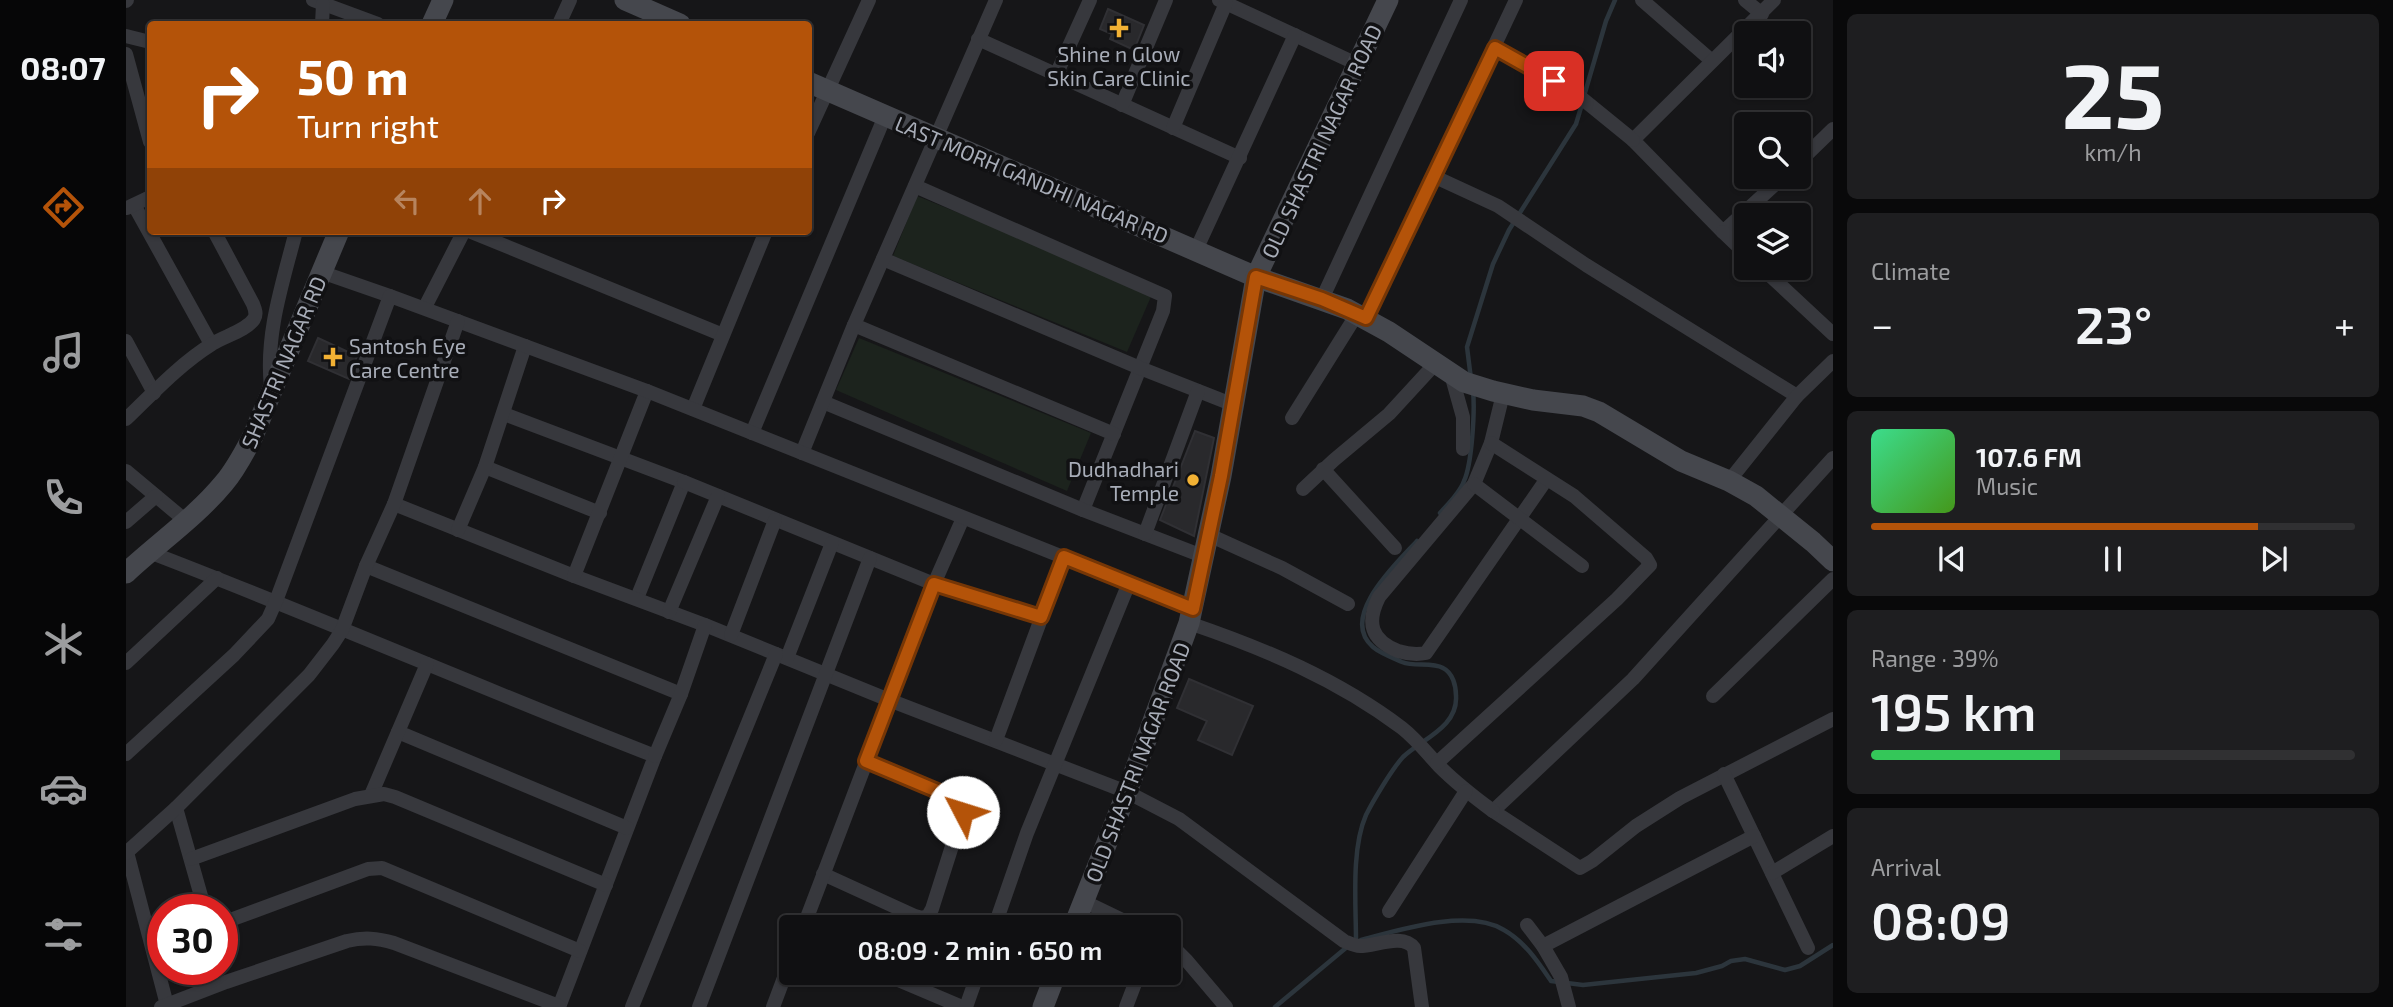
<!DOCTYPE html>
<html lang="en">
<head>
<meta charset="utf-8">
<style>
	:root { --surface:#101012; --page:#1e1e20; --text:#f1f3f6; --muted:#9c9d9f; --line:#303032; --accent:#b45309 }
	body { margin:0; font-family:"Exo 2",sans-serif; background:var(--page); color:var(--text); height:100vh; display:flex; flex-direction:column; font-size:26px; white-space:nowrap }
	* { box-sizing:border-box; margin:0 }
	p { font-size:23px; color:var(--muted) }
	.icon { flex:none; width:38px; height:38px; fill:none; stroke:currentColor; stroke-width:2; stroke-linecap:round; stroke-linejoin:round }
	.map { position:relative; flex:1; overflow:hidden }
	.details { display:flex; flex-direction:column; gap:14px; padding:14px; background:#09090a; width:560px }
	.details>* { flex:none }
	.hud { position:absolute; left:21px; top:21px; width:665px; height:214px; border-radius:7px; box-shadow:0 2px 5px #0004,0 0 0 2px var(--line); background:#b45309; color:#fff; overflow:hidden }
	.controls { position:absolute; left:1608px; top:21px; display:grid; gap:14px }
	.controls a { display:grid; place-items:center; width:77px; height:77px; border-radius:7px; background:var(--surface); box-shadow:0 2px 5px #0004,0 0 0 2px var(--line); font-size:35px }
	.speed { position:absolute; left:21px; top:894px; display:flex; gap:14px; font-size:35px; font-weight:700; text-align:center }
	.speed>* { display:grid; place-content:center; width:91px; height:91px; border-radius:50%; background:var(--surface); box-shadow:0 2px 5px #0004,0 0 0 2px var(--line); line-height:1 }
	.speed .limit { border:10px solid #d22; background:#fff; color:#111 }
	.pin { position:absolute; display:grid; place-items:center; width:60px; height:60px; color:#fff; margin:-30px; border-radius:14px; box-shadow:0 4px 10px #0006 }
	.me { position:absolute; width:77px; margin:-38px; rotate:310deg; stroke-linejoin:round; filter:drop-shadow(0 0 5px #0008) }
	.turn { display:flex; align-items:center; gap:24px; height:147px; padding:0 35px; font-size:32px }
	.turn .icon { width:91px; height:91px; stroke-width:2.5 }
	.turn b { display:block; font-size:49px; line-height:60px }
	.lanes { display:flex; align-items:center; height:66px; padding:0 35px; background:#0003; justify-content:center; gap:35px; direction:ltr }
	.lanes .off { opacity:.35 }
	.big { font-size:52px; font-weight:600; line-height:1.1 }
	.details .tile { flex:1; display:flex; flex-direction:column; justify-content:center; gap:10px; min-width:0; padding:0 24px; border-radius:10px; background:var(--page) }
	.details .dial { align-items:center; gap:0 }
	.dial b { font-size:91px; line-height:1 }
	.song { display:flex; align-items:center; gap:21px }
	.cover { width:84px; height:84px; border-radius:10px; background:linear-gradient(135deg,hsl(150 70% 55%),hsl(100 70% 35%)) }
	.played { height:7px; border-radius:4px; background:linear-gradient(90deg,var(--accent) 80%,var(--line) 80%) }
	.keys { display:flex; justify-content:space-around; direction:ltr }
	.heat { display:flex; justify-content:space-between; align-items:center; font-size:38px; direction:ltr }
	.charge { height:10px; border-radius:5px; background:linear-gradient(90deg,#34c759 39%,var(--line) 0) }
	.trip { position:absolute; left:653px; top:915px; width:402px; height:70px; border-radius:7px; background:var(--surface); box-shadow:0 2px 5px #0004,0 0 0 2px var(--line); font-weight:600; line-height:70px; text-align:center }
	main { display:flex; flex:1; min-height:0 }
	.dock { display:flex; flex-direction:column; width:126px; justify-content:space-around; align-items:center; background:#060607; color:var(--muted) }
	.dock .icon { width:49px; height:49px }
	.dock .on { color:var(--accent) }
	.dock b { font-size:32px; color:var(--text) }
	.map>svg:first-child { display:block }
	.green { fill:#1c231d }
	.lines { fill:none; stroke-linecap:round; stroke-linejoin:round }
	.stream { stroke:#2c353c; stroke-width:4.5 }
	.building { fill:#29292c; stroke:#303034; stroke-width:2 }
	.street { stroke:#37383d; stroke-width:14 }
	.secondary { stroke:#45474d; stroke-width:21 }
	.route-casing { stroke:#753606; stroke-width:18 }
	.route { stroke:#b45309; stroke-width:12 }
	.poi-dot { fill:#f2b134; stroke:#111113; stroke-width:2.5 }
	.labels { text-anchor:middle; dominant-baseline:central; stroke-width:7; stroke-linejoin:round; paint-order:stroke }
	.poi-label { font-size:21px; fill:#a8adb8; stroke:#111113 }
	.street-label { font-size:21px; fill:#a8adb8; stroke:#111113 }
</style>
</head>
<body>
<main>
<nav class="dock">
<b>08:07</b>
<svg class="icon on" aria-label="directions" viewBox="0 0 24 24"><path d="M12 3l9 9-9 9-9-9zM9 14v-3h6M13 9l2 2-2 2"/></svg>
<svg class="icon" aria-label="music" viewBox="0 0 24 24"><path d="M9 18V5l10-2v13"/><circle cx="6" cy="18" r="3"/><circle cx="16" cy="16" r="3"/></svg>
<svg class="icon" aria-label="phone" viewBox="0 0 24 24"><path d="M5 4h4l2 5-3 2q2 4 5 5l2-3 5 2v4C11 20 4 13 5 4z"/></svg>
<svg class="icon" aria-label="climate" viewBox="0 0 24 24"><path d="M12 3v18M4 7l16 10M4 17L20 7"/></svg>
<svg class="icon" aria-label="car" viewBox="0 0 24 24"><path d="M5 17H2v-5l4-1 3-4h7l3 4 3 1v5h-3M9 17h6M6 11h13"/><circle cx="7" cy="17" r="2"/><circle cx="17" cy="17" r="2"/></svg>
<svg class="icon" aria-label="filters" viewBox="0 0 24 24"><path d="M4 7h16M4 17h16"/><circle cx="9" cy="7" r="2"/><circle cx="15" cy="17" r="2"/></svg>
</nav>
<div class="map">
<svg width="1707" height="1007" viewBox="0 0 1707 1007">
	<rect width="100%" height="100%" fill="#161618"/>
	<g class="green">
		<polygon points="791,196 1027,292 1001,352 767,256"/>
		<polygon points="733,338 965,433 941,491 710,390"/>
	</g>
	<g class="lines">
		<g class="stream">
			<polyline points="1458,96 1480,21 1489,0"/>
			<polyline points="1345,379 1341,347 1367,264 1383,230 1450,124 1456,104"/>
			<path d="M 1314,513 C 1322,504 1334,493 1338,481 C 1346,464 1349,410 1347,391"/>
			<path d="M 1235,940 C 1273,930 1342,908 1378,930 C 1399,942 1412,962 1425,981 L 1457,985 L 1570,973 L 1596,966 L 1605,961 L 1619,959 L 1659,970 L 1674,966 L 1707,945"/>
			<path d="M 1230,941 C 1230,904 1225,849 1240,815 C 1247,801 1266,769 1277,757 C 1296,739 1332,727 1330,696 C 1330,686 1327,673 1317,668 C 1306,662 1288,667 1276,662 C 1267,658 1254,653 1247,647 C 1212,617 1271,563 1291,541"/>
			<polyline points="1149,1007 1221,947"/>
		</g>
	</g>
	<g class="building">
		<polygon points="982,9 1018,25 1008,50 984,39 986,34 974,29"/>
		<polygon points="192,338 231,356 223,379 182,361"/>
		<polygon points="1069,431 1088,438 1068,536 1034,520"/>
		<polygon points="1063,679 1127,706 1106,755 1072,740 1081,721 1051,708"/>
	</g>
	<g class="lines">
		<g class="street">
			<polyline points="187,0 252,24"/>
			<polyline points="1093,0 1231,64"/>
			<polyline points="1516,0 1586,61"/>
			<polyline points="1619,0 1636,14"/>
			<polyline points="1648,0 1507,140 1597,232 1657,177"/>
			<polyline points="0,1 1,0"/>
			<polyline points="196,24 197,4"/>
			<polyline points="433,24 444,0"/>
			<polyline points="0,36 24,42"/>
			<polyline points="852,39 1114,158"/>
			<polyline points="1369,48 1448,92 1507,140"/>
			<polyline points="0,54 24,142"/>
			<polyline points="930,75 964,0"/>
			<polyline points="996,105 1040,0"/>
			<polyline points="1047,128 1100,3"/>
			<polyline points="682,133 743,0"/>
			<polyline points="1673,162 1707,129"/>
			<polyline points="1307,176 1372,206 1460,265 1671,396"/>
			<polyline points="789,186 1039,296 1037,311 957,510"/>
			<polyline points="8,205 85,344"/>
			<polyline points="1,208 24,197"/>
			<polyline points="343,231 597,335"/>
			<polyline points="1597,232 1620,254"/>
			<polyline points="1070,250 1169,35"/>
			<polyline points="757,259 1014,368 1108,405"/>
			<polyline points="1636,268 1707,334"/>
			<polyline points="195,272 264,296"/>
			<polyline points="1196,299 1335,0"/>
			<polyline points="299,307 338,231"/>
			<polyline points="1240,318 1390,0"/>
			<polyline points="728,325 988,434"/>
			<polyline points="0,341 28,393"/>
			<polyline points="1325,374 1337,417 1337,449"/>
			<path d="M 145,387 C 139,334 157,282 170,231"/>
			<path d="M 1377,394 L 1365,443 L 1348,484 L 1253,597 C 1240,623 1245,640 1272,651 C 1282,654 1290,655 1300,653 L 1420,480"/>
			<polyline points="697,402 957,510 1079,557"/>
			<polyline points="567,409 640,231"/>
			<polyline points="378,414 558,482 511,598"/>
			<polyline points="1166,418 1231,314"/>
			<path d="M 0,419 C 27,393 54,364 86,344 C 98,336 120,331 128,319 C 131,314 129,309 127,304 L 88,231"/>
			<polyline points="626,433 759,116"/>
			<polyline points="676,453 728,325 870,0"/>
			<polyline points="1707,458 1507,679 1367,811 1454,868 1466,861 1510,826 1554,798 1707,719"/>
			<polyline points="359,467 474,513"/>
			<polyline points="1197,469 1269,548"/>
			<polyline points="0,471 60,521"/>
			<polyline points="1603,481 1671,396 1707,361"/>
			<polyline points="558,482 808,584 837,518"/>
			<polyline points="1348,484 1456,566"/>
			<polyline points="1177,489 1208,460 1263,414 1309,364"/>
			<path d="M 268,504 L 448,576 L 579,625 L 763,700 L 1001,792 L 1053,819 L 1218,941 C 1223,943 1228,946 1234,946 C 1250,946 1277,933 1288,948 L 1296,1007"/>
			<polyline points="0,522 30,496"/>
			<polyline points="332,530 359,467 399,346"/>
			<polyline points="1019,534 1072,391"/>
			<polyline points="1083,535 1156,568 1222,604"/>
			<path d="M 23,552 C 193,617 359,690 529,756 L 433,1007"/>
			<polyline points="240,566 555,694"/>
			<polyline points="448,576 521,391"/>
			<polyline points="543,612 592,496"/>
			<path d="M 1063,623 C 1139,649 1211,679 1276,728 C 1290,739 1301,753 1313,766 C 1330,783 1348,797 1367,811"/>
			<polyline points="605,635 649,520"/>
			<polyline points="661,658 706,543"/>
			<polyline points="0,663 91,578"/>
			<polyline points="1587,696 1707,579"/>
			<polyline points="272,732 501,828"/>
			<polyline points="870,740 938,557"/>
			<polyline points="0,754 108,655 142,619 150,601 264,296 521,391 1067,609"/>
			<polyline points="529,756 555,694 579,625"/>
			<polyline points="1311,763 1491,599 1524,565 1520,558 1448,496 1365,443"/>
			<polyline points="1598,774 1682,948"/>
			<polyline points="245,795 301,664"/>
			<polyline points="50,808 79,910"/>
			<polyline points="1,852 41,1005"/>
			<polyline points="0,853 50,808 183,675 207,644 216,630 240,566 268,504 332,321"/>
			<polyline points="65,859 229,799 258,794 269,797 480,885"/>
			<polyline points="1646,873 1707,836"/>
			<polyline points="697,874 789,916 796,918 802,916 806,909 834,821 836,806 828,798 740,761"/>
			<polyline points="957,901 1013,928"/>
			<polyline points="1263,911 1340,791"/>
			<polyline points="96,923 242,869 256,868 454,951"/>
			<polyline points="1401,925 1417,946"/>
			<polyline points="677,928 808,584 915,617"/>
			<polyline points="868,928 901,833 1003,583"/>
			<polyline points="1043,943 1061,961 1100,1007"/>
			<polyline points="756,973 836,1007"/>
			<path d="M 35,1007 L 100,982 L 221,941 C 238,937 251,938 268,943 L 433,1006"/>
			<polyline points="506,1007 650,654"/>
			<polyline points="573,1007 744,558"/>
			<polyline points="647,1007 665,959"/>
			<polyline points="840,1007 852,973"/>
			<polyline points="1000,1007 1013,973"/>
			<polyline points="1443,1007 1435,977 1417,946 1628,836"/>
		</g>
		<g class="secondary">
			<polyline points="499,0 554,24"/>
			<polyline points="306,24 317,0"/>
			<polyline points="682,82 1130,277 1221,309 1263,332 1338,382 1367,391 1407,400 1457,406 1473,412 1555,461 1603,481 1630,496 1687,542 1707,561"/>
			<path d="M 0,573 C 32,543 70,517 98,483 C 110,469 118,453 127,436 L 213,231"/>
			<polyline points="947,928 1001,792 1063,623 1095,476 1130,277 1262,0"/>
			<polyline points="917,1007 930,973"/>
		</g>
	</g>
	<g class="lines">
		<g class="route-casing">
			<polyline id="route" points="837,812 836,806 828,798 740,761 808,584 915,617 938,557 1067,609 1095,476 1130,277 1196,299 1240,318 1369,48 1428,81"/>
		</g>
		<use href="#route" class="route"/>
	</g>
	<g class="poi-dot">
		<path d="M989.5 17.5h7v7h7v7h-7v7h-7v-7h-7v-7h7z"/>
		<path d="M203.5 346.5h7v7h7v7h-7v7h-7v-7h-7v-7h7z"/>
		<circle cx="1067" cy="480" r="7"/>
	</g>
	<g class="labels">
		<g class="poi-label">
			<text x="993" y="53">Shine n Glow<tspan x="993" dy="24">Skin Care Clinic</tspan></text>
			<text x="223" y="345" text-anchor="start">Santosh Eye<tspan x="223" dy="24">Care Centre</tspan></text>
			<text x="1053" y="468" text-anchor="end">Dudhadhari<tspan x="1053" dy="24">Temple</tspan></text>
		</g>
		<g class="street-label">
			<text transform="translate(1195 141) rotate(-65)">OLD SHASTRI NAGAR ROAD</text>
			<text transform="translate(906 179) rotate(23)">LAST MORH GANDHI NAGAR RD</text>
			<text transform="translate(157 362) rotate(-67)">SHASTRI NAGAR RD</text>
			<text transform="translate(1011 762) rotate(-69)">OLD SHASTRI NAGAR ROAD</text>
		</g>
	</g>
</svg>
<div class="controls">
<a><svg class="icon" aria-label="sound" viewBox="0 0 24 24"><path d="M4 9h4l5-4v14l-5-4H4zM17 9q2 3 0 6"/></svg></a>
<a><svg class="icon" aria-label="search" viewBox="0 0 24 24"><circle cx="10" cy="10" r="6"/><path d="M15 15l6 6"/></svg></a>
<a><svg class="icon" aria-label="layers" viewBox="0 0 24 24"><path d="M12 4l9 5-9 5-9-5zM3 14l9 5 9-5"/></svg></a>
</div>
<div class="speed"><div class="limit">30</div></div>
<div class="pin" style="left:1428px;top:81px;background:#d93025"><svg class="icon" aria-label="arrive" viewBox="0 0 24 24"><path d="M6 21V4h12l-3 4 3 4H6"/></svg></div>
<svg class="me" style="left:837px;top:812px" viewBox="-20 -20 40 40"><circle r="19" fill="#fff"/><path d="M0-13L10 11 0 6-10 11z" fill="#b45309"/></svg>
<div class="trip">08:09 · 2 min · 650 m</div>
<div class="hud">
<div class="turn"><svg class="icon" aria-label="right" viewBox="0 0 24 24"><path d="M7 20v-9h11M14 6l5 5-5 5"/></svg><div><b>50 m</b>Turn right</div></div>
<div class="lanes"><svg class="icon off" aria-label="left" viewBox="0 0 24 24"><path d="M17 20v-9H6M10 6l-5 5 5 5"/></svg><svg class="icon off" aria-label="ahead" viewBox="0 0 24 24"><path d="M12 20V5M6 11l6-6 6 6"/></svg><svg class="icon" aria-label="right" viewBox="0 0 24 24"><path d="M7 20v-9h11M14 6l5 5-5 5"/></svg></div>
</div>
</div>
<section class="details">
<div class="tile dial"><b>25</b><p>km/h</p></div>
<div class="tile"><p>Climate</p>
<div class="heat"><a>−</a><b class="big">23°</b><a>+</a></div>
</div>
<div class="tile">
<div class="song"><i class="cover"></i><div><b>107.6 FM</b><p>Music</p></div></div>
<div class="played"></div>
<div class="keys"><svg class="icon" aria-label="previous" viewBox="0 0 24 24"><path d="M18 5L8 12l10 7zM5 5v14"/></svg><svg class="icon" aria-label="pause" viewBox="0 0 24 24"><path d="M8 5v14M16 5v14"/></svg><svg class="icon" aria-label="next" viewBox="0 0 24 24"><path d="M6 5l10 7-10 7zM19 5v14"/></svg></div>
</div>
<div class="tile"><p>Range · 39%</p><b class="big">195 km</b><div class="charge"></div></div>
<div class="tile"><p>Arrival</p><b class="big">08:09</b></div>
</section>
</main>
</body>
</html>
